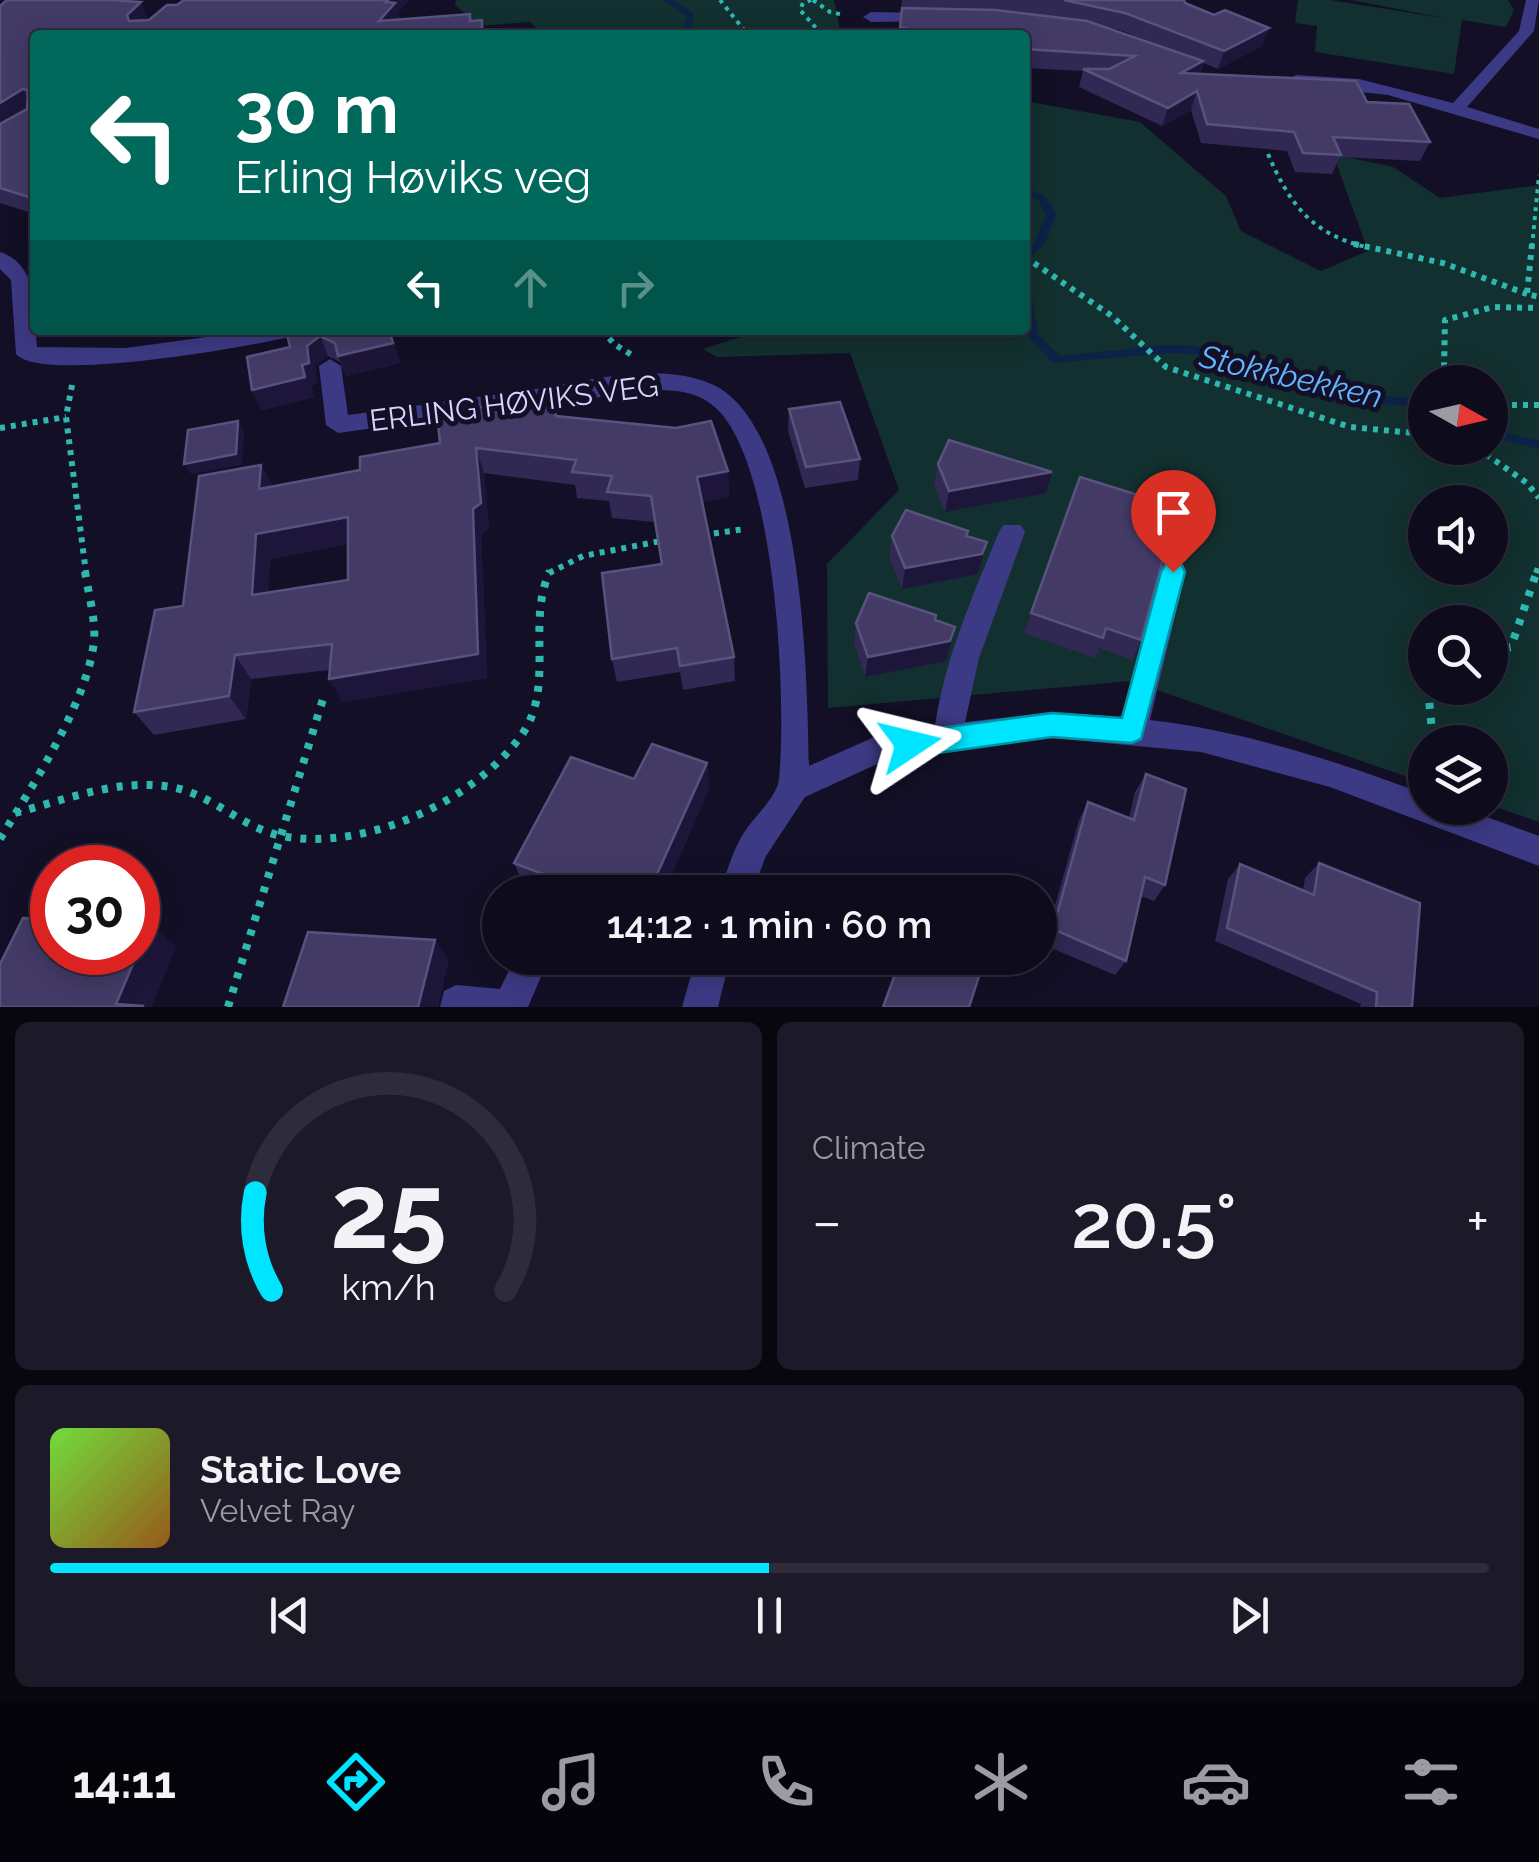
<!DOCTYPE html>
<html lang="en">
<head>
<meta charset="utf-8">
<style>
	:root { --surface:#0e0b1c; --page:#1c1929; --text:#f1f3f6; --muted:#9b9ba3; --line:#2e2b3b; --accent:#00e5ff }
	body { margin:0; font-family:Raleway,sans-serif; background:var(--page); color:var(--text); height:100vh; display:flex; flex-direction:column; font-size:38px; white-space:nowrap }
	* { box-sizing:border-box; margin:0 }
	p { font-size:32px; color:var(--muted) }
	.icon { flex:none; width:55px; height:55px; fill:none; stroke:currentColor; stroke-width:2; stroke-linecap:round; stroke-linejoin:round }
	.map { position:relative; height:1007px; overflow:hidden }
	.details { display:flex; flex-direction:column; gap:15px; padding:15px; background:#08060f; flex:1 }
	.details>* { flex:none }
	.banner { position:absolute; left:30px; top:30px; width:1000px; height:305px; border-radius:10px; box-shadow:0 5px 25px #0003,0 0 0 2px var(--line); background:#00695c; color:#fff; overflow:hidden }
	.needle { width:65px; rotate:98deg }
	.fabs { position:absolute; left:1408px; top:365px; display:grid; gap:20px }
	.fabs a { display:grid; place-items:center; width:100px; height:100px; border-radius:50%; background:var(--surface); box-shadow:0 5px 25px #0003,0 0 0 2px var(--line); font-size:50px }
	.speed { position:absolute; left:30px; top:845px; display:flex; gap:20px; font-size:50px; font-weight:700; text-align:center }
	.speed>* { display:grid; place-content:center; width:130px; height:130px; border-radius:50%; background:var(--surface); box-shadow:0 5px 25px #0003,0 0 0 2px var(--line); line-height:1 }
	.speed .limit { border:15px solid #d22; background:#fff; color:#111 }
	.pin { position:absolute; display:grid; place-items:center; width:85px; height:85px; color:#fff; margin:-102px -42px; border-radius:50% 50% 50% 0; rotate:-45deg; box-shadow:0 0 10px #0007 }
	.pin .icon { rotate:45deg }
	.me { position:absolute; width:110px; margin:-55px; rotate:80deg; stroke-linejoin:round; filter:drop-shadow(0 0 8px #0008) }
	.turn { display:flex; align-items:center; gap:35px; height:210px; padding:0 40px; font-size:45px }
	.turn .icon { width:130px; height:130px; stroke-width:2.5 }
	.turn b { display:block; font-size:70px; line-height:85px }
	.lanes { display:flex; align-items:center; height:95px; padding:0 40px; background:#0003; justify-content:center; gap:50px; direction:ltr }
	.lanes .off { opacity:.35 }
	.big { font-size:75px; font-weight:600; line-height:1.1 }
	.details .tile { flex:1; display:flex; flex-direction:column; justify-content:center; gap:15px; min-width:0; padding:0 35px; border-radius:15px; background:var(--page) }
	.details .dial { align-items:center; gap:0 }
	.dial svg { height:260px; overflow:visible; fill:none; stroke:var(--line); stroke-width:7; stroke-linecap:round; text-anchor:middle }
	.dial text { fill:var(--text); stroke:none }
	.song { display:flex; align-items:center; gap:30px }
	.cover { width:120px; height:120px; border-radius:15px; background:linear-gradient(135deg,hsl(100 70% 55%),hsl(30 70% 35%)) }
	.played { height:10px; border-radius:5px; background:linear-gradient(90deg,var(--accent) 50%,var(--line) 50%) }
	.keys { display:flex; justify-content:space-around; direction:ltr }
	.heat { display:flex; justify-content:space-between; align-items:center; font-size:55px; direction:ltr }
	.details .tiles { flex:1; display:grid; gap:15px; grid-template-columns:1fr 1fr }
	.tile:last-child { grid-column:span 2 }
	.trip { position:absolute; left:482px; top:875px; width:575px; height:100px; border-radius:50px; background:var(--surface); box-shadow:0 5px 25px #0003,0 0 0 2px var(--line); font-weight:600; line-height:100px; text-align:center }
	.tab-bar { display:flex; height:160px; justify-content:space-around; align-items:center; background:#06040b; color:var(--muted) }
	.tab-bar .icon { width:70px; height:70px }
	.tab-bar .on { color:var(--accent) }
	.tab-bar b { font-size:45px; color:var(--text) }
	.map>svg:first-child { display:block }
	.green { fill:#12302f; fill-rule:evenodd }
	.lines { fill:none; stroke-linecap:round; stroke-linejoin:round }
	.stream { fill:#0c2248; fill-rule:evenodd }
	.path-far2 { stroke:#2fb8b0; stroke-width:4; stroke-dasharray:4 5; stroke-linecap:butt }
	.path-far1 { stroke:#2fb8b0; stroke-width:6; stroke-dasharray:5 6; stroke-linecap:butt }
	.path { stroke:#2fb8b0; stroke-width:8; stroke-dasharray:6 9; stroke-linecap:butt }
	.minor { fill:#3d3a85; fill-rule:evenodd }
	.wall { fill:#312854; fill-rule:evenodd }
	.shaded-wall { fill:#1d163a }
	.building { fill:#433a66; stroke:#5a527e; stroke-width:2.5; fill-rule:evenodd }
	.route { fill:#00e5ff; stroke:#0095a6; stroke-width:2.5 }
	.labels { text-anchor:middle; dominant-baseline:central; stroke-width:10; stroke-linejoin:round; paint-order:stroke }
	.street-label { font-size:30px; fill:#d9d4ff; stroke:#130f26 }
	.water-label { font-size:32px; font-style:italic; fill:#62b6ff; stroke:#130f26 }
</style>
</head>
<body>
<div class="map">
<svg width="1539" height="1007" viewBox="0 0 1539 1007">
	<rect width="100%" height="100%" fill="#130f26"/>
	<g class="green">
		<polygon points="456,0 834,0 841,35 543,35 530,22 480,26 455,5"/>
		<polygon points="1298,0 1330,0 1449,19 1351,0 1508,0 1514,10 1506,27 1462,20 1454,74 1315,52 1317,26 1295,23"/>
		<path d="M 1025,101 L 1140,122 L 1226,196 L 1241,231 L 1321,271 L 1368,251 L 1333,154 L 1393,167 L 1440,198 L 1539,185 L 1539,822 L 1490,805 L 1490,742 L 1425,742 L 1425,783 L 1131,681 L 828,708 L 827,564 L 899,490 L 850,353 L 717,357 L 703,349 L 761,330 L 1025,330 ZM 1425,382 L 1490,382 L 1490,448 L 1425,448 ZM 1425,502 L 1490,502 L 1490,568 L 1425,568 ZM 1425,622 L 1490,622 L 1490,688 L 1425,688 Z"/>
	</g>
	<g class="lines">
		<g class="stream">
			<polygon points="663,0 672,0 694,13 689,35 681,35 687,16"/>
			<polygon points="1025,188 1045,196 1056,214 1045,243 1029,260 1025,261 1025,252 1035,242 1046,214 1038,200 1025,194"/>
			<polygon points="1025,287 1030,290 1039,336 1060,356 1169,345 1192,346 1264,362 1356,394 1425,399 1425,407 1355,402 1258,368 1192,354 1169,353 1053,363 1029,337 1025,318"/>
			<polygon points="1490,429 1539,441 1539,449 1490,437"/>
		</g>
		<g class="path-far2">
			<polyline points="720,0 748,35"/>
			<polyline points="813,0 830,12 844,15"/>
			<polyline points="800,35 816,28 800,10 803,3 811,0"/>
			<path d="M 1268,154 C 1289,203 1311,234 1366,247"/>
			<polyline points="1532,247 1539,175"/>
		</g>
		<g class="path-far1">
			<polyline points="1354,244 1443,263 1527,294"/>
			<polyline points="1532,244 1527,294 1539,297"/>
			<polyline points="1025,257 1112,316 1166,367 1350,427 1425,434"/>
			<polyline points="602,330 614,344 632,355"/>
			<polyline points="1459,382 1444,370 1445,320 1493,307 1539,308"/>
			<polyline points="72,385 66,417 86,573"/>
			<polyline points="1490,405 1539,405"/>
			<polyline points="0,428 66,417"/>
			<polyline points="1477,448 1527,483 1539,498"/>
			<polyline points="703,535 745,529"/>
			<polyline points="549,573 583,556 661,541"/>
			<polyline points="1536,573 1539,565"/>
		</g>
		<g class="path">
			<polyline points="1490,651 1511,647 1537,571"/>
			<polyline points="1428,688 1433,742"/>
			<path d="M 15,813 C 65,800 118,778 171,787 C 212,794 242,828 282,836 C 364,852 476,801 523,733 C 555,685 526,622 550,571"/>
			<path d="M 0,839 C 31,788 88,701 94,641 C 96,619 88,593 85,571"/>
			<polyline points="228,1007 323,699"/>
		</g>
		<g class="minor">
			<polygon points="1526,0 1539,0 1534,31 1467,107 1539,129 1539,139 1388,95 1296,85 1288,80 1296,75 1359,79 1453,103 1519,31"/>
			<polygon points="936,13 944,18 941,21 871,22 863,17 871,12"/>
			<path d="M 0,252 C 40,265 34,313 37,347 L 126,348 L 257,330 L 301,330 L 298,335 C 255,346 42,384 16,354 L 11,280 L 0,269 Z"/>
			<path d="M 330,359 L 341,366 L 348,415 C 409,407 469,398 529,390 C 585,382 655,361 709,383 C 805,421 807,678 809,766 L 872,738 L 935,726 C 945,658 973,595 999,532 L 1003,525 L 1021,525 L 1025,532 L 979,658 L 965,722 L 1052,712 L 1121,717 L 1160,571 L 1164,564 L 1173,561 L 1182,564 L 1186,571 L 1150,720 C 1245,731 1335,761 1425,794 L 1425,808 L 1462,808 L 1539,836 L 1539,866 L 1330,787 L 1201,752 L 1052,738 L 948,750 L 875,765 L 805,797 L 766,856 L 752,892 L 720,892 C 726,874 732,853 742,836 C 752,818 777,798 779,779 C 787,698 776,464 716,408 C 697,391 676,390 652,390 L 338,433 L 326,425 L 319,366 Z"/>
			<polygon points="515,958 549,958 528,1007 440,1007 444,991 456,985 500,989"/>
			<polygon points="696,958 730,958 718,1007 682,1007"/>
		</g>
	</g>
	<g class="wall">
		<polygon points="184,0 409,0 398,12 400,19 470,14 472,21 482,20 485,35 35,35 35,214 0,203 0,6 149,20"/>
		<path d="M 902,0 L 1184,0 L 1185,3 L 1214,15 L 1269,28 L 1262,46 L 1218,69 L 1203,63 L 1200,73 L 1367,102 L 1430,142 L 1420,161 L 1340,157 L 1332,174 L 1295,172 L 1287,151 L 1201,143 L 1191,110 L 1162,126 L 1079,87 L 1083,71 L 1025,68 L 1025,35 L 899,35 ZM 1106,27 L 1120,30 L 1163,47 Z"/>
		<polygon points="286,330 390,330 400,363 346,376 340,362 328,356 315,366 317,383 311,385 314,397 262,410 252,390 290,347"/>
		<polygon points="789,409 860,459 858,480 805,488 788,431"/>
		<path d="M 557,416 L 728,471 L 729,497 L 702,502 L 734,657 L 735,681 L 683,690 L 680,672 L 617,682 L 612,659 L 661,564 L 654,522 L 612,518 L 609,501 L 577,498 L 575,485 L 484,473 L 489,529 L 481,534 L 487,678 L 342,702 L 329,670 L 251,679 L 246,719 L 154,735 L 134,712 L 183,606 L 261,465 L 272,486 L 360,470 L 440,443 ZM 348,544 L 348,580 L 268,593 L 270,559 Z"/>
		<polygon points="938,464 1052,472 1046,493 945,512 934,485"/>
		<polygon points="1080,477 1141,640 1132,660 1099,648 1095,658 1024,633"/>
		<polygon points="892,536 967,536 987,542 978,574 902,589 889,557"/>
		<polygon points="935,620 950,647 946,661 865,677 854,643 856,623"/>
		<polygon points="707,763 709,789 664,892 540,892 524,886 514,863 634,779"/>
		<polygon points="1146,774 1165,885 1154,901 1141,896 1126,961 1115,975 1044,945 1079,820 1088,802 1129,818 1135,792"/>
		<polygon points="1319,863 1412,1007 1360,1007 1361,1004 1215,941 1228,879 1240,864 1303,890 1305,878"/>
	</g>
	<g class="shaded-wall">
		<polygon points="388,0 409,0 398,12 400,20 379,21"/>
		<polygon points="141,2 149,20 135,32 127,15"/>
		<polygon points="1269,28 1262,46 1218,69 1224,51"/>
		<polygon points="1203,61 1198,79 1181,73"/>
		<polygon points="23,89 33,108 0,129 0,103"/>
		<polygon points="1197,91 1191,110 1162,126 1168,108"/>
		<polygon points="90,330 111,330 92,334"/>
		<polygon points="390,330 400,363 346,376 338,356"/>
		<polygon points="320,336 328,356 315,366 317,383 311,385 314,397 262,410 252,390 302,365 307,346"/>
		<polygon points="238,421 244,431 242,465 191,474 184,464"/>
		<polygon points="476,448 484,473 489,529 481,534 487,678 342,702 329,679 473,509"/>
		<polygon points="261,465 274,491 259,489"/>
		<polygon points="728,471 729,497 699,503 697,477"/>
		<polygon points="1052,472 1046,493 945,512 949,491"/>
		<polygon points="348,517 360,542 270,559 267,620 252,595 256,534"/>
		<polygon points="987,542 978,574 902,589 905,568"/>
		<polygon points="955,627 946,661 865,677 868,657"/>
		<polygon points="235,655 251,679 246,719 229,696"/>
		<polygon points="707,763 709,789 664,892 649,892"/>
		<polygon points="150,924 176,946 152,1007 121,1007 116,1004"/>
		<polygon points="435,940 449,961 438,1007 418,1007"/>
	</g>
	<g class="building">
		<polygon points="7,0 110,0 141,2 127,15 129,21 149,20 167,5 177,5 184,0 388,0 386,2 395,3 379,21 470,14 470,21 482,20 482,35 35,35 35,199 0,188 0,124 27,109 28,90 23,89 0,103 0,6"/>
		<polygon points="1064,0 1184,0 1185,3 1214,15 1225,10 1269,28 1224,51 1125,13"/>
		<polygon points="902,8 996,10 1087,21 1203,61 1181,73 1356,81 1367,102 1409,104 1430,142 1333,137 1341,155 1303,153 1294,132 1207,124 1197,91 1168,108 1083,69 1109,69 1135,56 1025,49 1025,35 905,35 906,28 900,28"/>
		<polygon points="286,330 389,330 393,343 338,356 335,343 320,336 307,346 309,363 302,365 305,377 252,390 247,357 290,347"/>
		<path d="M 552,395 L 556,416 L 676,428 L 711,421 L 728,471 L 697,477 L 734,657 L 680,666 L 677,648 L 612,659 L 602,573 L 662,564 L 651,496 L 607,492 L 612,476 L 572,472 L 576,460 L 476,448 L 481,503 L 473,509 L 478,654 L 329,679 L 332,644 L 235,655 L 229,696 L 134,712 L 155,610 L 183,606 L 199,476 L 261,465 L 259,489 L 360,470 L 360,457 L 440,443 L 437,414 ZM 348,517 L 348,580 L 252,595 L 256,534 Z"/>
		<polygon points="840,402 860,459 806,467 789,409"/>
		<polygon points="238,421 236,454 184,464 188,430"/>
		<polygon points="949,440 1052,472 949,491 938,464"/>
		<polygon points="1080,477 1177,507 1141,640 1106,628 1103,638 1031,613"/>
		<polygon points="906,510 968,531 966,536 987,542 982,554 905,568 892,536"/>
		<polygon points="869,593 936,615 935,620 955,627 950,641 868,657 856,623"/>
		<polygon points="652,744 707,763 649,892 578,892 580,888 514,863 571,757 634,779"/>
		<polygon points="1146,774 1186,789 1165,885 1145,877 1126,961 1053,929 1088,802 1134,820"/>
		<polygon points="1319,863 1420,903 1412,1007 1376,1007 1377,992 1227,928 1240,864 1314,895"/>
		<polygon points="23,918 52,919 52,952 138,952 138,924 150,924 116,1004 143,1006 143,1007 0,1007 0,964"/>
		<polygon points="308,932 435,940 418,1007 283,1007"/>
		<polygon points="901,958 968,958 983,964 969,1007 883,1007"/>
	</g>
	<polygon class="route" points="1173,562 1182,565 1185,572 1141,739 1132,743 1052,737 910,757 900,753 896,744 900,736 910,732 1052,713 1122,718 1161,572 1165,565"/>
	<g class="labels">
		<g class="street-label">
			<text transform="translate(514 403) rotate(-7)">ERLING HØVIKS VEG</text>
		</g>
		<g class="water-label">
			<text transform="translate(1291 376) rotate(13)">Stokkbekken</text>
		</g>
	</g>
</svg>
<div class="fabs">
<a><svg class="needle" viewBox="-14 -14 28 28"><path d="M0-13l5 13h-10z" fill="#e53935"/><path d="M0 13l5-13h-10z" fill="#9b9ba3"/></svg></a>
<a><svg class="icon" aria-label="sound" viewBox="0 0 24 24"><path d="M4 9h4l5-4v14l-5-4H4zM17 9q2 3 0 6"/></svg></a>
<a><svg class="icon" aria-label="search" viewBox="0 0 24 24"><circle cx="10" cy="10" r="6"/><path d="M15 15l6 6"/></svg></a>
<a><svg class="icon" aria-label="layers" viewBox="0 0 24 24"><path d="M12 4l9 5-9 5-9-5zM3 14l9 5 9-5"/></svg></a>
</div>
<div class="speed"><div class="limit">30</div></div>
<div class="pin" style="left:1173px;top:572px;background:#d93025"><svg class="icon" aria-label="arrive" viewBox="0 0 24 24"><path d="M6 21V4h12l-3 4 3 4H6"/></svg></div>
<svg class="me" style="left:910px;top:744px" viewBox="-20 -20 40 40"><path d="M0-17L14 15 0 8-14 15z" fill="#00e5ff" stroke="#fff" stroke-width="4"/></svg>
<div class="trip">14:12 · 1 min · 60 m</div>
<div class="banner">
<div class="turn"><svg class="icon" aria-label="left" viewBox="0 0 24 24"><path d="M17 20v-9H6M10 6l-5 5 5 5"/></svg><div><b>30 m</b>Erling Høviks veg</div></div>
<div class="lanes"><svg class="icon" aria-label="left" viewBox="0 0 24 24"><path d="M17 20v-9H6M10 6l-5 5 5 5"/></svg><svg class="icon off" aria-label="ahead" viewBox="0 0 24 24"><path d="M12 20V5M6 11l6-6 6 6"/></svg><svg class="icon off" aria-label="right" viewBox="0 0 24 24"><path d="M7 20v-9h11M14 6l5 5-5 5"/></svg></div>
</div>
</div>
<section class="details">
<div class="tiles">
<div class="tile dial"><svg viewBox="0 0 100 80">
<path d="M14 69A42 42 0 1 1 86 69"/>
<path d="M14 69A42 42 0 0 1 9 39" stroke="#00e5ff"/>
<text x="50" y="56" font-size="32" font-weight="700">25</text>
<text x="50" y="72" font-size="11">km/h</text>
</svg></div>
<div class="tile"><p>Climate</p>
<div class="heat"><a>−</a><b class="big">20.5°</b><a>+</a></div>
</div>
<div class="tile">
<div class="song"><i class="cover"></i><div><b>Static Love</b><p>Velvet Ray</p></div></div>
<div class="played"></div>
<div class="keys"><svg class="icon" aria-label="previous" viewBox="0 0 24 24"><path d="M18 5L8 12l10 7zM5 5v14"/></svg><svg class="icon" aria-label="pause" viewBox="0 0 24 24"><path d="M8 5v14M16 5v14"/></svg><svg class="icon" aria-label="next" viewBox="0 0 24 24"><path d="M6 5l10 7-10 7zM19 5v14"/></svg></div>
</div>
</div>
</section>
<nav class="tab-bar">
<b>14:11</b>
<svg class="icon on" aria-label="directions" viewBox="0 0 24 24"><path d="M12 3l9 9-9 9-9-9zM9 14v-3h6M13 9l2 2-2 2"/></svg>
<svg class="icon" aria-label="music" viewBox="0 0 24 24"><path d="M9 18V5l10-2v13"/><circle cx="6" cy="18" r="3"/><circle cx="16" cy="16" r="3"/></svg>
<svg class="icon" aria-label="phone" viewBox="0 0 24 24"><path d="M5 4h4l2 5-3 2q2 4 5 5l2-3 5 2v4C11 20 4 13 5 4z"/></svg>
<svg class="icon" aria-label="climate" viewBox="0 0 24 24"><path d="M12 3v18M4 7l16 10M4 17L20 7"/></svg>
<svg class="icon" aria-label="car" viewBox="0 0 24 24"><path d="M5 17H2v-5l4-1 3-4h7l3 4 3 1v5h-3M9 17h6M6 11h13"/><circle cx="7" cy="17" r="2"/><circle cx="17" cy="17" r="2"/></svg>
<svg class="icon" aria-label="filters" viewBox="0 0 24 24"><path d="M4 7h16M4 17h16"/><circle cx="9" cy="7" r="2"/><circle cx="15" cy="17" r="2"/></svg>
</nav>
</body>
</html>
